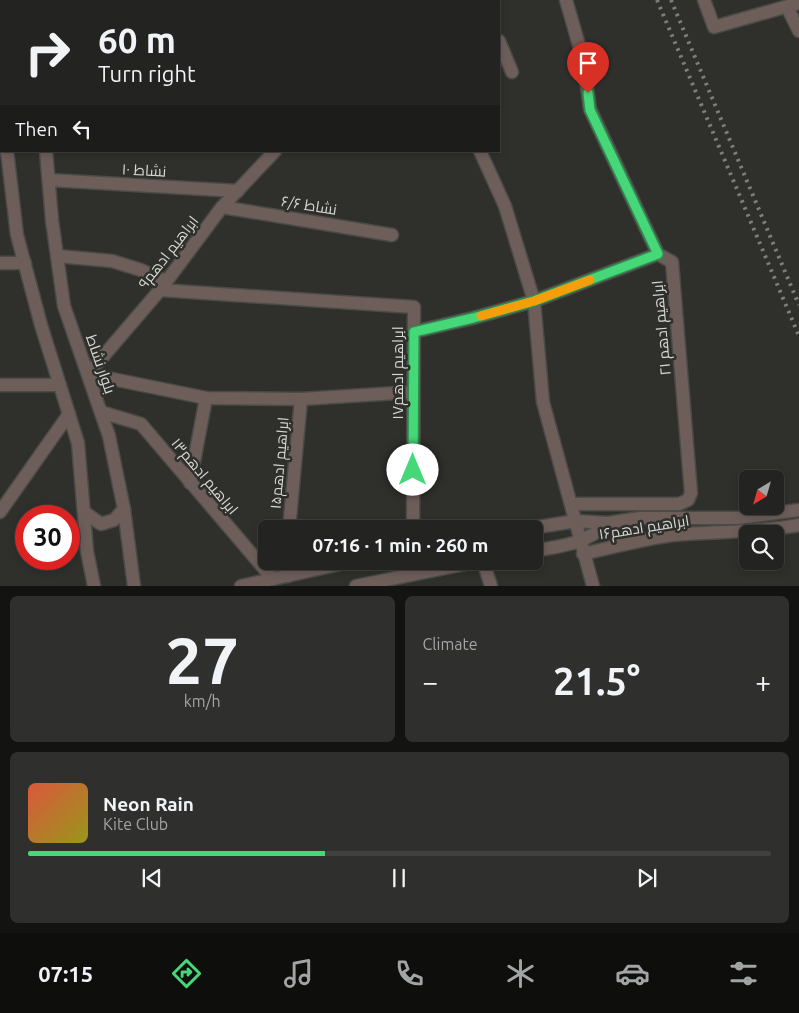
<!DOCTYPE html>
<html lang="en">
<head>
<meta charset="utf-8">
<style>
	:root { --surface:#232321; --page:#2f2f2e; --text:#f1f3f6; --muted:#a3a4a5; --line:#40403f; --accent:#46d779 }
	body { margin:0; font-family:Ubuntu,Cairo,sans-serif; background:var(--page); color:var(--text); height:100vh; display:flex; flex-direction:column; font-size:19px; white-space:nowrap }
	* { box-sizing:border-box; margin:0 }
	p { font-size:16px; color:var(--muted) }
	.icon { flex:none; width:28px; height:28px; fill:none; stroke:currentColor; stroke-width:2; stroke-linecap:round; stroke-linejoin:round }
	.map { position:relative; height:586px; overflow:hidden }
	.details { display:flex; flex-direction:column; gap:10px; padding:10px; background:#131312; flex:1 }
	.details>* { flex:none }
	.guide { position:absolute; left:0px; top:0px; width:500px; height:152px; box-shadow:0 2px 8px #0003,0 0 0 1px var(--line); background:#232321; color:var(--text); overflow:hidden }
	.needle { width:32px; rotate:217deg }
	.tools { position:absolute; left:739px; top:470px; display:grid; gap:10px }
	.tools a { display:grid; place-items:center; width:45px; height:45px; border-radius:8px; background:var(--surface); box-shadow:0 2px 8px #0003,0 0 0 1px var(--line); font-size:25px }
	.speed { position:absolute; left:15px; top:505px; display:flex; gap:10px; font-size:25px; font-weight:700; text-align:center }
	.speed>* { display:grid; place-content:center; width:65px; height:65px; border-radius:50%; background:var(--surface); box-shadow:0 2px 8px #0003,0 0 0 1px var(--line); line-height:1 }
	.speed .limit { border:8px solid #d22; background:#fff; color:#111 }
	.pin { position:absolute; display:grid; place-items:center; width:42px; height:42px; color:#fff; margin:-51px -21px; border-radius:50% 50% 50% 0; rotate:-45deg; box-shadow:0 0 5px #0007 }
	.pin .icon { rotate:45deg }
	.me { position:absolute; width:55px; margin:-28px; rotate:0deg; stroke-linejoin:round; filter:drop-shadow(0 0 4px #0008) }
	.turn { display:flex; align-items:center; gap:18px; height:105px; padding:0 15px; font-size:22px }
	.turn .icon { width:65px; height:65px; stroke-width:2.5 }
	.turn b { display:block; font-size:35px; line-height:42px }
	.then { display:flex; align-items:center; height:48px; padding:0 15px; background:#0003; gap:10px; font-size:19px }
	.big { font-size:38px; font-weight:600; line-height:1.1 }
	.details .card { flex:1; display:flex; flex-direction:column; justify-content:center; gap:8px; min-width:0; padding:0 18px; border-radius:8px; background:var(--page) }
	.details .dial { align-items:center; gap:0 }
	.dial b { font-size:65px; line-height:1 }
	.song { display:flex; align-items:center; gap:15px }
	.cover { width:60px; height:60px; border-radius:8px; background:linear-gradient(135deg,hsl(10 70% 55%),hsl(60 70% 35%)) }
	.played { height:5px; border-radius:2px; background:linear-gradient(90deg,var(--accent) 40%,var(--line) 40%) }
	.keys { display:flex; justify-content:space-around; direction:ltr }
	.heat { display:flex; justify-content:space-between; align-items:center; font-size:28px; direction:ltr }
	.details .tiles { flex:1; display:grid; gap:10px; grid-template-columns:1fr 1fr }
	.card:last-child { grid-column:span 2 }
	.trip { position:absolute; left:258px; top:520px; width:285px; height:50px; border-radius:8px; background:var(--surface); box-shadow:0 2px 8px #0003,0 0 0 1px var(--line); font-weight:600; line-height:50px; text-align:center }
	.menu { display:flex; height:80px; justify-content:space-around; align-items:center; background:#0e0e0d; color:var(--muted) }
	.menu .icon { width:35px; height:35px }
	.menu .active { color:var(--accent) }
	.menu b { font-size:22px; color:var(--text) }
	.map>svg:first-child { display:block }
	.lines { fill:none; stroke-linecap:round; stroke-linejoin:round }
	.minor-casing { stroke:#4a4a47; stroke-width:15 }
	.minor { stroke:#6d5e5a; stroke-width:12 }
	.rail { stroke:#7e7e7b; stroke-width:4; stroke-dasharray:2.5 5; stroke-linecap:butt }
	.route-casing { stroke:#2e8c4f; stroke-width:12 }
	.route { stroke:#46d779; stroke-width:9 }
	.slow { stroke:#f59e0b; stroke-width:9 }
	.labels { text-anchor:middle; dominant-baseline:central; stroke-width:5; stroke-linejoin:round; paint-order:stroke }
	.street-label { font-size:15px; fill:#d7d7d5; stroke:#2f2f2c }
</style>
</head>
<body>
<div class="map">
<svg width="799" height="586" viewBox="0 0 799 586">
	<rect width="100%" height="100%" fill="#2f2f2c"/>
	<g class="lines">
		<g class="minor-casing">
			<g id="minor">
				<polyline points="32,0 32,1"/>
				<polyline points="117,0 118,1"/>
				<polyline points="228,0 229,1"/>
				<polyline points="331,0 332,1"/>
				<polyline points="412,0 412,1"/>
				<polyline points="482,0 482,1"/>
				<polyline points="566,0 583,59 590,109 658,254 672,262 691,493 688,500 679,504 572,504"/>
				<polyline points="704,0 714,27 799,3"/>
				<polyline points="182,1 182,0"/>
				<polyline points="395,1 395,0"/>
				<polyline points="787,7 799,31"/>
				<polyline points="0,21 1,21"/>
				<polyline points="0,40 1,73"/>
				<polyline points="499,41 512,72"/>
				<polyline points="7,151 17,235 41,325 78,443 87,551 94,586"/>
				<polyline points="46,151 52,220 64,306 109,436 124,509 134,586"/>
				<polyline points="275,151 222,207 160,290 88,374 206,398 301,399 413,392"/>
				<polyline points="480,151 505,206 534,301 543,402 593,586"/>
				<polyline points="49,180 238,191"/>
				<polyline points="222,207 392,235"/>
				<polyline points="57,256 112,261 141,270 166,281"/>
				<polyline points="0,263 25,263"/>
				<polyline points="160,290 414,307 413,529"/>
				<polyline points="413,332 473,318 534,301 658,254"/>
				<polyline points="0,385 60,385"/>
				<polyline points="101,412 141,424 273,579"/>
				<polyline points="190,483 206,398"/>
				<polyline points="0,512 69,414"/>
				<polyline points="84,512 101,524 114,520 124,509"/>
				<polyline points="289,529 301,399"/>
				<polyline points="525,529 576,521 608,523 640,518 738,518 799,510"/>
				<path d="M 534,551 C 564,545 584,545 608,523"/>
				<path d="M 583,554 C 613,547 643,539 673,535 C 715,531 758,533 799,525"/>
				<polyline points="483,561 491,586"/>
				<polyline points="288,576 288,561"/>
				<polyline points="241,586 354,561"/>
				<polyline points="356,586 480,561"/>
			</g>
		</g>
		<use href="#minor" class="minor"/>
		<g class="rail">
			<polyline points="657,0 799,336"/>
			<polyline points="671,0 799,305"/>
		</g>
	</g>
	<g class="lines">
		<g class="route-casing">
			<polyline id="route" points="413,470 414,332 473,318 534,301 658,254 590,110 588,93"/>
		</g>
		<use href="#route" class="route"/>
		<polyline class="slow" points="481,316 534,301 590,280"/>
	</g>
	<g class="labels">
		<g class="street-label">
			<text transform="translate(144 170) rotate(3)">نشاط ۱۰</text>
			<text transform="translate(309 205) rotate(9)">نشاط ۶/۶</text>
			<text transform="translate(168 252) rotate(-52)">ابراهیم ادهم۹</text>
			<text transform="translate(661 328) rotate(-95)">ابراهیم ادهم ۲۱</text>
			<text transform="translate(101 364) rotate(71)">بلوار نشاط</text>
			<text transform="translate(397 373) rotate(-90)">ابراهیم ادهم۱۷</text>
			<text transform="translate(279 463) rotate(-85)">ابراهیم ادهم۱۵</text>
			<text transform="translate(205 476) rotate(50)">ابراهیم ادهم۱۳</text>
			<text transform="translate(644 527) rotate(-9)">ابراهیم ادهم۱۶</text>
		</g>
	</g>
</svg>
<div class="tools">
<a><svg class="needle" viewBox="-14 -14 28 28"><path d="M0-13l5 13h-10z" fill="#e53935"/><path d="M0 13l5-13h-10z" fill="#a3a4a5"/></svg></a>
<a><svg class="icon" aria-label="search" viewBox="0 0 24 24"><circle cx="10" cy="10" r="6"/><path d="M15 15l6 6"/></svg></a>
</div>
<div class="speed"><div class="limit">30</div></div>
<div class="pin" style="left:588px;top:93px;background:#d93025"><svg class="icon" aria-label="arrive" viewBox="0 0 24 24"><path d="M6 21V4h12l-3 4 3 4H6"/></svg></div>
<svg class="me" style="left:413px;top:470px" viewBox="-20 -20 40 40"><circle r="19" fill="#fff"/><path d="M0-13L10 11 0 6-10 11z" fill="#46d779"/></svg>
<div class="trip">07:16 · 1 min · 260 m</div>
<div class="guide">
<div class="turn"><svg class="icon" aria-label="right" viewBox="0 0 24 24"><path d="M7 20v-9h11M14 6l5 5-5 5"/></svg><div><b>60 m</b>Turn right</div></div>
<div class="then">Then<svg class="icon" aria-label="left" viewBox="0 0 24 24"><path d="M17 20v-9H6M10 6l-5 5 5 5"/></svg></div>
</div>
</div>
<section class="details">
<div class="tiles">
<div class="card dial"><b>27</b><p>km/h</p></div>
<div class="card"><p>Climate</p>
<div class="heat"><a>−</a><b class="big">21.5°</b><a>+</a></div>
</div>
<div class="card">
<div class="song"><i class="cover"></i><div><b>Neon Rain</b><p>Kite Club</p></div></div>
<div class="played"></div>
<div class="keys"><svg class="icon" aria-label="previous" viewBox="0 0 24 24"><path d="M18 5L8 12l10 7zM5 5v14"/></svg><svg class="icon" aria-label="pause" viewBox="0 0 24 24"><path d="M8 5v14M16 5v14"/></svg><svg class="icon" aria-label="next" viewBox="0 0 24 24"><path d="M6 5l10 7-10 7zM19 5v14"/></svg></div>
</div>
</div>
</section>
<nav class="menu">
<b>07:15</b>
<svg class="icon active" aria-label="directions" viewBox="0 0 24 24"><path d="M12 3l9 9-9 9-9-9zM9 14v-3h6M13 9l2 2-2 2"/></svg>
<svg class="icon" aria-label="music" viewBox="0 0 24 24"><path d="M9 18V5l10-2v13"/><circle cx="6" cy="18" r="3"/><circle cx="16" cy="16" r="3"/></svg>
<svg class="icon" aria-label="phone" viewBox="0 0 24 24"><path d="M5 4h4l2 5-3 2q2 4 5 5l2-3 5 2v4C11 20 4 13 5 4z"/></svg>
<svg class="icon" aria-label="climate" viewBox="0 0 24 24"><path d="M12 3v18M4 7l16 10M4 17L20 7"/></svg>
<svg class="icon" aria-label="car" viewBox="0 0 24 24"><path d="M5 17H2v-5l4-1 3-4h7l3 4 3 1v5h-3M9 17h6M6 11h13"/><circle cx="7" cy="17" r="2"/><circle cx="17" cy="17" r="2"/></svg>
<svg class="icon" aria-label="filters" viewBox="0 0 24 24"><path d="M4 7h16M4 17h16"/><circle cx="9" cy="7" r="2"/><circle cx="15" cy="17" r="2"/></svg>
</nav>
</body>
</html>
